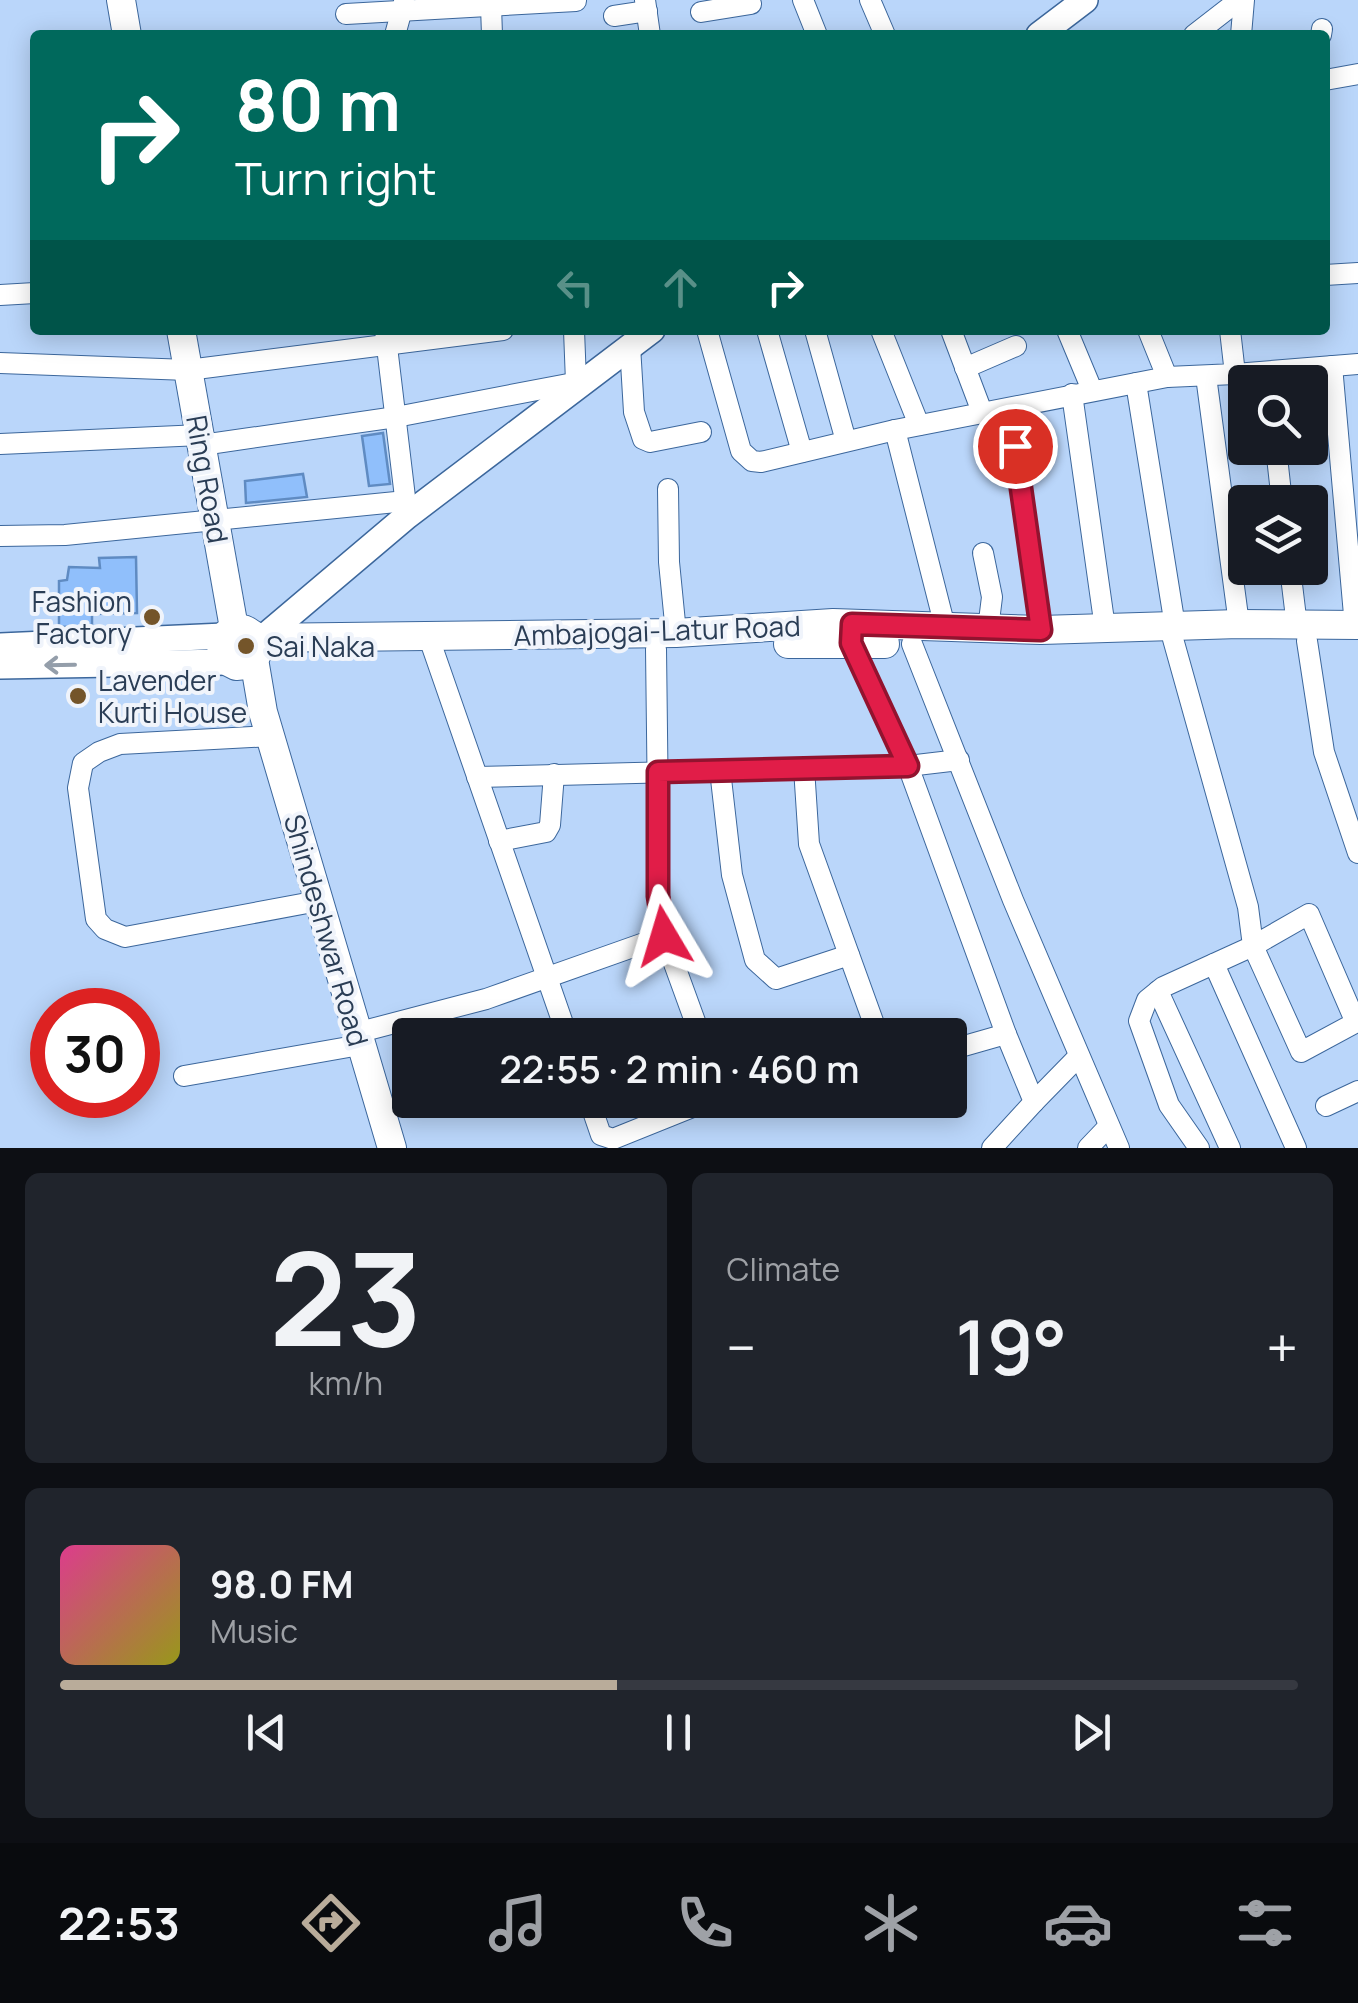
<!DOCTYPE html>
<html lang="en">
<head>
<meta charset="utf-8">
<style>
	:root { --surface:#171b24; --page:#20242c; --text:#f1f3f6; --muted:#9ea1a6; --line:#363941; --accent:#b9ac9a }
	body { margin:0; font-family:Manrope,sans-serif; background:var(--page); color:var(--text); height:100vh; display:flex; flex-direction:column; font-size:38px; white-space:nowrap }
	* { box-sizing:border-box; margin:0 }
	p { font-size:32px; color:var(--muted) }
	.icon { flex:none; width:55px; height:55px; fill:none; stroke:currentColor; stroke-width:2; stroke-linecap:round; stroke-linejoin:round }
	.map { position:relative; height:1148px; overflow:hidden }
	.details { display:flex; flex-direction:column; gap:25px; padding:25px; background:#0d0f14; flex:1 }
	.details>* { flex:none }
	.hud { position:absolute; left:30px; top:30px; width:1300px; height:305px; border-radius:10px; box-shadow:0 5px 25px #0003; background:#00695c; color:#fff; overflow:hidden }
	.fabs { position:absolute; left:1228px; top:365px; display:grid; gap:20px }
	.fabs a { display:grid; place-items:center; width:100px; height:100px; border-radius:10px; background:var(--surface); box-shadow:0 5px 25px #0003; font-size:50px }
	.speed { position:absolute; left:30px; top:988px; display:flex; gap:20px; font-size:50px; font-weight:700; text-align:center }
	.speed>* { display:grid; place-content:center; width:130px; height:130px; border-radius:50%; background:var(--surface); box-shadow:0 5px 25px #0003; line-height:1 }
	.speed .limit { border:15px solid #d22; background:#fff; color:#111 }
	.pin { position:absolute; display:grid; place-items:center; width:85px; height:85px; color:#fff; margin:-42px; border:5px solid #fff; border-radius:50%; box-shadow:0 2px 10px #0007 }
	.me { position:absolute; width:110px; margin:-55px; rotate:353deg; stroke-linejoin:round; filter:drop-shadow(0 0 8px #0008) }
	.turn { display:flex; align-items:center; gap:35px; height:210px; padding:0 40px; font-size:45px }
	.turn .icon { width:130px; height:130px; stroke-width:2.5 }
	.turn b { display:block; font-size:70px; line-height:85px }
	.lanes { display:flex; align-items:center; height:95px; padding:0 40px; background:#0003; justify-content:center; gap:50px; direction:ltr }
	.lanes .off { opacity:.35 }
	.big { font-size:75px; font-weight:600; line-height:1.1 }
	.details .card { flex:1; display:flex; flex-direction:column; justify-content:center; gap:15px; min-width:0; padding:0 35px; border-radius:15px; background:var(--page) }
	.details .dial { align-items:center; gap:0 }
	.dial b { font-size:130px; line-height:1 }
	.song { display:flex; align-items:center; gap:30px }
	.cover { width:120px; height:120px; border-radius:15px; background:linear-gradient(135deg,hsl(330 70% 55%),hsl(60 70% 35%)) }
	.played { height:10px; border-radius:5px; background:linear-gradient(90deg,var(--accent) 45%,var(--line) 45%) }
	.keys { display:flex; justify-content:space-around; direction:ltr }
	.heat { display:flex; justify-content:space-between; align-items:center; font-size:55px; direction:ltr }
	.details .tiles { flex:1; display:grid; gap:25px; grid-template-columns:1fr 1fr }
	.card:last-child { grid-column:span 2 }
	.trip { position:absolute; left:392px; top:1018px; width:575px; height:100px; border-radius:10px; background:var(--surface); box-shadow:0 5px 25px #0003; font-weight:600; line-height:100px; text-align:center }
	.menu { display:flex; height:160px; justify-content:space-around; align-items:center; background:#090b0e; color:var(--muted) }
	.menu .icon { width:70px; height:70px }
	.menu .current { color:var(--accent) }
	.menu b { font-size:45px; color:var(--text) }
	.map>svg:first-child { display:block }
	.building { fill:#90bffb; stroke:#5f8bc2; stroke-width:2.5 }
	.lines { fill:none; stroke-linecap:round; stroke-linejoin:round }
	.minor-casing { stroke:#3c679c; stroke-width:22 }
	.major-casing { stroke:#3c679c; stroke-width:28 }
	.highway-casing { stroke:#3c679c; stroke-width:30 }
	.minor { stroke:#fff; stroke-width:20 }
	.major { stroke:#fff; stroke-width:25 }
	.highway { stroke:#fff; stroke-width:28 }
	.oneway { stroke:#949eaa }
	.route-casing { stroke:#92132f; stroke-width:25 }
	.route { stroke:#e11d48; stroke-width:18 }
	.poi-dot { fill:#74552a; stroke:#f0f4fb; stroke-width:4 }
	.labels { text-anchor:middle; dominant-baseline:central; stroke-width:8; stroke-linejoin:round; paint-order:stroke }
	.street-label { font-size:28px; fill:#2a3d55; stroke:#f0f4fb }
	.poi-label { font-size:28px; fill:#2a3d55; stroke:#f0f4fb; text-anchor:start }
</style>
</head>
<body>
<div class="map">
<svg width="1358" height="1148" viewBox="0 0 1358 1148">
	<rect width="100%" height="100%" fill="#bad6fa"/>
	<g class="building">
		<polygon points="383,433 390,484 369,486 362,436"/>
		<polygon points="303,474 307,497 246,503 245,481"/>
		<polygon points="136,557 137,613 92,614 92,626 59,627 59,581 67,580 69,567 100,568 99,558"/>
	</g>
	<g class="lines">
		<g class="minor-casing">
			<g id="minor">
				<polyline points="645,0 650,35"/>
				<polyline points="803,0 817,35"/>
				<polyline points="870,0 885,35"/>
				<polyline points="491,6 492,35"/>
				<polyline points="701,12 751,4"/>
				<polyline points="346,14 576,1"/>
				<polyline points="614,16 647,11"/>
				<polyline points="395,35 404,2"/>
				<polyline points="1194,35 1239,0"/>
				<polyline points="1241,35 1244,0"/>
				<polyline points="1321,35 1322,29"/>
				<polyline points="1325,80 1358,74"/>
				<polyline points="1325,275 1358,273"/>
				<polyline points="0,295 35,293"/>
				<polyline points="385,330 407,514"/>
				<polyline points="574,330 576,382"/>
				<polyline points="707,330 741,451 752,461 761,462 895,430 1167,377 1148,330"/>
				<polyline points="767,330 802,452"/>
				<polyline points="815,330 846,441"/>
				<polyline points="881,330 919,425"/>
				<polyline points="951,330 982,412"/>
				<polyline points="1067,330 1092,390"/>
				<polyline points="630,346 634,412 643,439 650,442 701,432"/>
				<polyline points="0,363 188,370 503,330"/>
				<polyline points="1332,366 1355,626"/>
				<polyline points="965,368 1016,346"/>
				<polyline points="1235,374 1358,364"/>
				<polyline points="1206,376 1239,624"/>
				<polyline points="1167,377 1235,374 1230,330"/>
				<polyline points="1136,383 1175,626"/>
				<polyline points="1072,394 1105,628"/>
				<polyline points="1010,409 1041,630"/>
				<polyline points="895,430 945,627"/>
				<polyline points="0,444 201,435"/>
				<polyline points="202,445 396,417 584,381"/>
				<polyline points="1276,448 1282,502"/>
				<polyline points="668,489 669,562 676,633"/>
				<polyline points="0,536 65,535 406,501"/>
				<polyline points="983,553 992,597 988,629"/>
				<polyline points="1290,568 1297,626"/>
				<polyline points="852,636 851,643 908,766 1006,1034 950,1050"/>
				<polyline points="429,638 567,1035"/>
				<polyline points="1173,639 1248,907 1253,946 1309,914 1353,1016 1353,1024 1301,1052 1253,946 1163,987 1147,1000 1139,1021 1169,1105 1199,1148"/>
				<polyline points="1307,641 1324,752 1358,853"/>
				<polyline points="912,644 1013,900 1119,1148"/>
				<polyline points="656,649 659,896 664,936 700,1035"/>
				<polyline points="271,736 120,744 99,752 83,763 78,788 96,919 105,929 125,937 318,901"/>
				<polyline points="804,768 809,844 878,1035"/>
				<polyline points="720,770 732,875 755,960 776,979 849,955"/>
				<polyline points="477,777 908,766 959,760"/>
				<polyline points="499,841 546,832 550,825 554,774"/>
				<polyline points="1214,964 1296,1148"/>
				<polyline points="1158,991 1230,1148"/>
				<polyline points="356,1033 486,999 664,936"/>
				<polyline points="184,1076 360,1045"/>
				<polyline points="589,1100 601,1135 613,1139 710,1100"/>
				<polyline points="1034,1102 1079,1056"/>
				<polyline points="1326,1106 1358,1091"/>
				<polyline points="992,1148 1034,1102 1006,1034"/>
				<polyline points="1088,1148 1109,1126"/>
			</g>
		</g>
		<g class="major-casing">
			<g id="major">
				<polyline points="1039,35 1085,0"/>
				<polyline points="264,637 407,516 652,330"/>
				<polyline points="0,646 224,636"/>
				<polyline points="0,666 228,662"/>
			</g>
		</g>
		<g class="highway-casing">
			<g id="highway">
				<polyline points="121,0 127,35"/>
				<polyline points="181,330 234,628"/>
				<path d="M 256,638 L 257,654 L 246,665 L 236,666 C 222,660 218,650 224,636 C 235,625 246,627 256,638 L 676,633 L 833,623 L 1041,630 L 1239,624 L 1358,625"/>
				<polyline points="788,644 885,644"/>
				<polyline points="254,659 263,712 392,1148"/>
			</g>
		</g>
		<use href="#minor" class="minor"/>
		<use href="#major" class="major"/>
		<use href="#highway" class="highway"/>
	</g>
	<defs><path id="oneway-shaft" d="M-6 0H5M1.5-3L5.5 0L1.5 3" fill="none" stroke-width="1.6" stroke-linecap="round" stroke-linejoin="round" transform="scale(2.5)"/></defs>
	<use class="oneway" href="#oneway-shaft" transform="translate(60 665) rotate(179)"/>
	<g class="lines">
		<g class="route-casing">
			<polyline id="route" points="664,936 658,896 658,772 908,766 851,643 852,624 1041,630 1015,446"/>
		</g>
		<use href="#route" class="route"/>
	</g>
	<g class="poi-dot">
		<circle cx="152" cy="617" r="10"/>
		<circle cx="246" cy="646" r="10"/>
		<circle cx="78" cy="696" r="10"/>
	</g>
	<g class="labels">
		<g class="street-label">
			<text transform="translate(208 479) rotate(80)">Ring Road</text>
			<text transform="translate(657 630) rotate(-2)">Ambajogai-Latur Road</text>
			<text transform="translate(327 930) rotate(74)">Shindeshwar Road</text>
		</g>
		<g class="poi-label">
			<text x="132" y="601" text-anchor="end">Fashion<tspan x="132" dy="32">Factory</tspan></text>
			<text x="266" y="646">Sai Naka</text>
			<text x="98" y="680">Lavender<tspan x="98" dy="32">Kurti House</tspan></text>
		</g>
	</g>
</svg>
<div class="fabs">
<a><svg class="icon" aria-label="search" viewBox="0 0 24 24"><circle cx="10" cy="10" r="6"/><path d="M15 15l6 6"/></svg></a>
<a><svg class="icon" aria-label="layers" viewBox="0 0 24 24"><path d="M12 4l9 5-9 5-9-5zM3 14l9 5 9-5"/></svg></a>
</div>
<div class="speed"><div class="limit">30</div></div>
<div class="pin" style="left:1015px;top:446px;background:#d93025"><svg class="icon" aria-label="arrive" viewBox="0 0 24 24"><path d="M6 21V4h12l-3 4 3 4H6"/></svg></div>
<svg class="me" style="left:664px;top:936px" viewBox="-20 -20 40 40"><path d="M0-17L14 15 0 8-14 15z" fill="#e11d48" stroke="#fff" stroke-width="4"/></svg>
<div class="trip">22:55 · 2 min · 460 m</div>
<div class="hud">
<div class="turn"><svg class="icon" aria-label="right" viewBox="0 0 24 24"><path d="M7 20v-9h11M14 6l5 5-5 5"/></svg><div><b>80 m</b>Turn right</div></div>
<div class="lanes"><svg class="icon off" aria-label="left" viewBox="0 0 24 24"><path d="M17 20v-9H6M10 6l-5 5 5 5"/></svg><svg class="icon off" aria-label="ahead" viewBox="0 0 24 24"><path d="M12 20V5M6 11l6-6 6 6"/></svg><svg class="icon" aria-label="right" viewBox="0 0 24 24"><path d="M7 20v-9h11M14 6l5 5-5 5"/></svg></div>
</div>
</div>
<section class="details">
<div class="tiles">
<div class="card dial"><b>23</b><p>km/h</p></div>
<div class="card"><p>Climate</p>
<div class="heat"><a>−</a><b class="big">19°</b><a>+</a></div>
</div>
<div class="card">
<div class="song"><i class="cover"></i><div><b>98.0 FM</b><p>Music</p></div></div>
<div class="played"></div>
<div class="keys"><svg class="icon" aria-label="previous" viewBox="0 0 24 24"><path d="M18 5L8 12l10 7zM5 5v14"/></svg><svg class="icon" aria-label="pause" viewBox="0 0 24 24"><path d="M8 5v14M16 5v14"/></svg><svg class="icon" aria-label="next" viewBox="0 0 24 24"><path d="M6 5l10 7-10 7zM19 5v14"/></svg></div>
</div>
</div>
</section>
<nav class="menu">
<b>22:53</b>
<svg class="icon current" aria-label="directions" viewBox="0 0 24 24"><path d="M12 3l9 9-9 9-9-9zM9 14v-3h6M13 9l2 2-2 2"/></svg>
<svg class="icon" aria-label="music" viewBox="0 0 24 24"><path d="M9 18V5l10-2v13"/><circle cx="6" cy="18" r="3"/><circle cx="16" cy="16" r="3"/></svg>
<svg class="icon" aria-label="phone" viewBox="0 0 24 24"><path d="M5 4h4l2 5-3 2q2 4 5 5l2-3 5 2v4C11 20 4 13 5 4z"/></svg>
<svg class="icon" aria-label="climate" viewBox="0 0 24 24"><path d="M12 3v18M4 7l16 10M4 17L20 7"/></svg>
<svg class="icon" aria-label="car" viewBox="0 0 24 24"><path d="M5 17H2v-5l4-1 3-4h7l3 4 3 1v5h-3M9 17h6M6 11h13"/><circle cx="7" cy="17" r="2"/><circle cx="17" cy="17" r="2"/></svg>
<svg class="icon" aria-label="filters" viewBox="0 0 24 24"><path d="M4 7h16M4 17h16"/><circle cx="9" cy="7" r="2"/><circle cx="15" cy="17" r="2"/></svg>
</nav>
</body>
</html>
